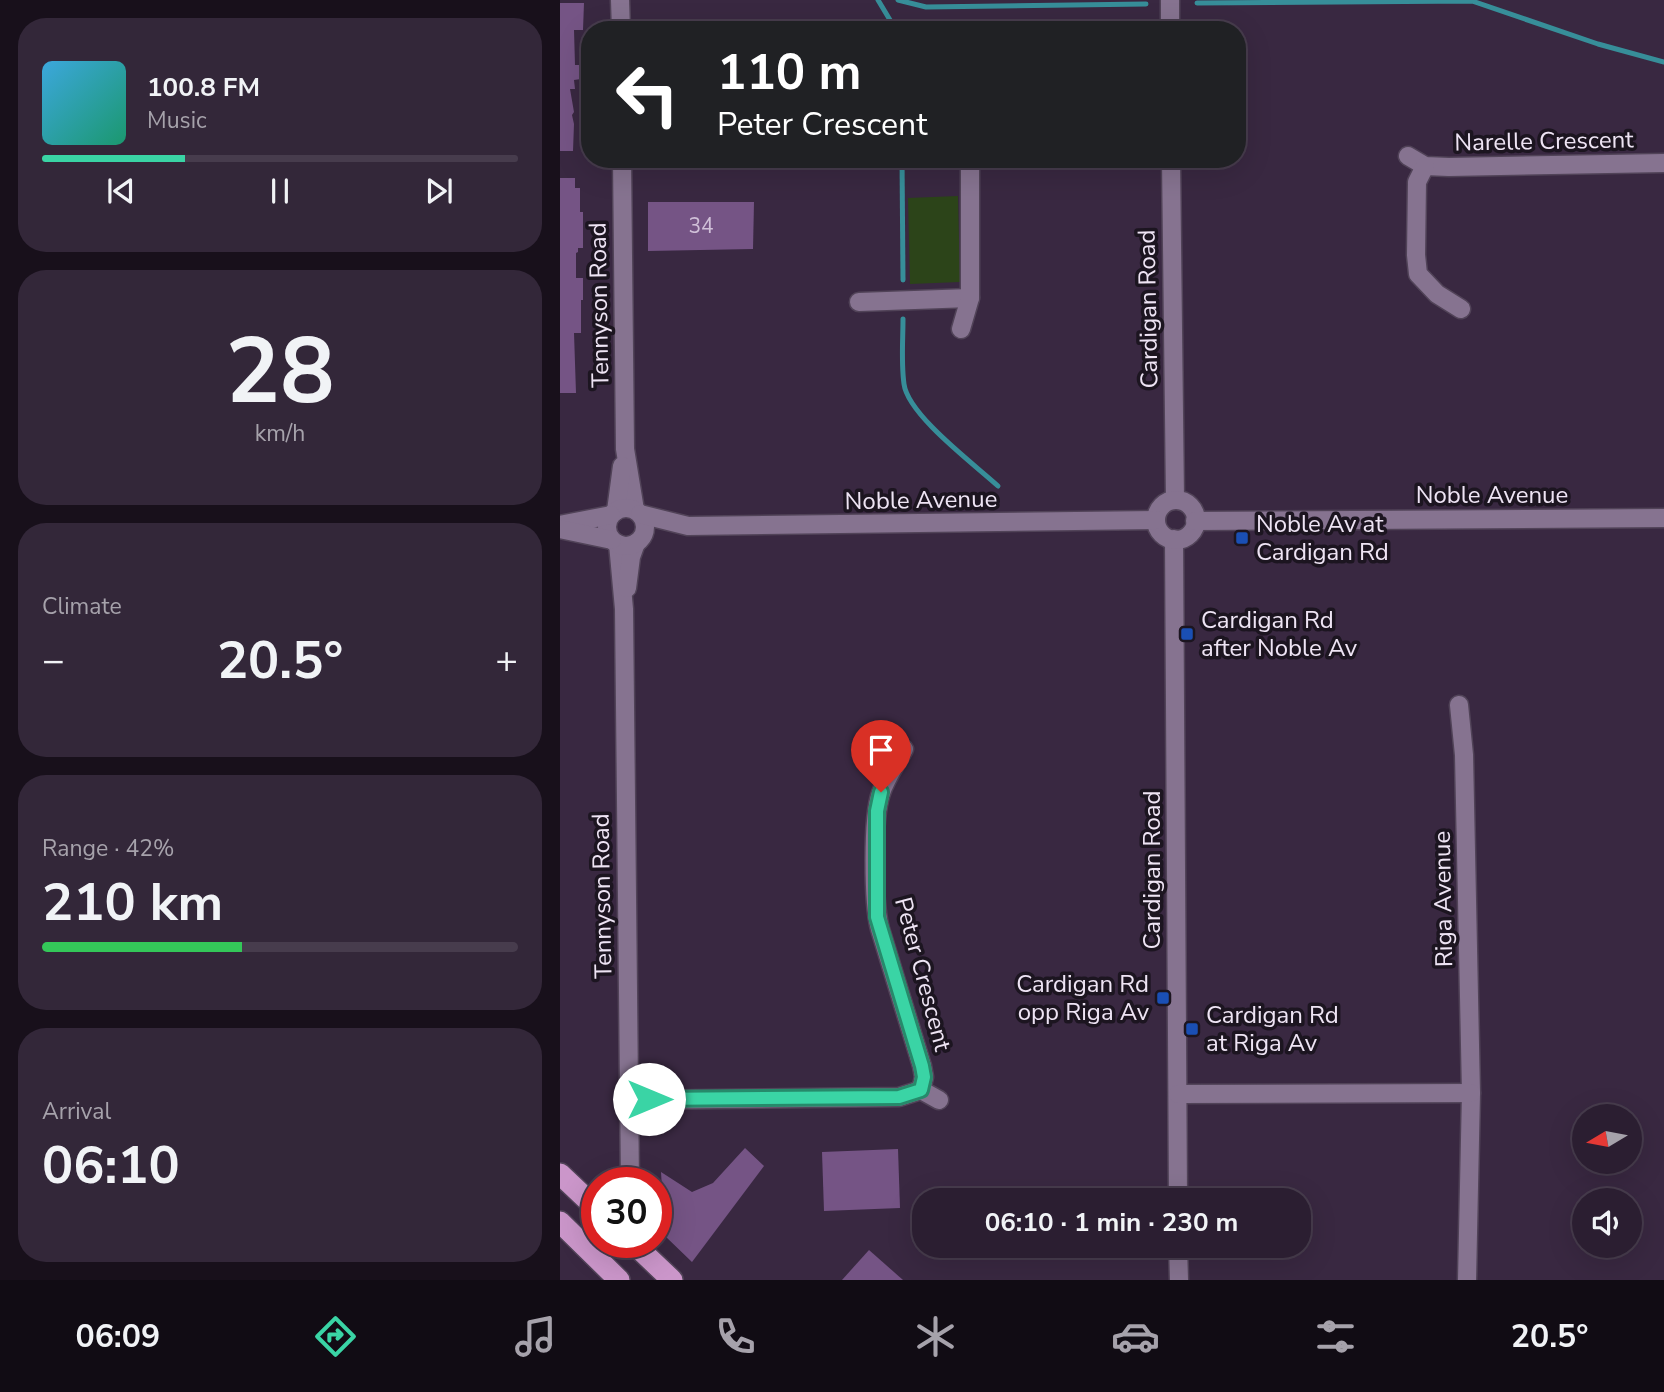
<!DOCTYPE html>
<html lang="en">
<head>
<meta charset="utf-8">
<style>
	:root { --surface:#2b1e31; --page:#332739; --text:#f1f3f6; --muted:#a6a2ab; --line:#473c4d; --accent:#3ad4a5 }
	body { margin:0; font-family:"Nunito Sans",sans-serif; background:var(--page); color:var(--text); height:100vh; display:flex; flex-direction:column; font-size:26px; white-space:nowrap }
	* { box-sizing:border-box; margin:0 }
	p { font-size:23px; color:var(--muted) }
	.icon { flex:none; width:38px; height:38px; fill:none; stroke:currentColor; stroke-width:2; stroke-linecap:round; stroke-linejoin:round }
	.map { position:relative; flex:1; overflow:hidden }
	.details { display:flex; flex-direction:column; gap:18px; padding:18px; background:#18101b; width:560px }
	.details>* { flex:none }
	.banner { position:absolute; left:21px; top:21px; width:665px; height:147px; border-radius:28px; box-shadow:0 7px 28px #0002,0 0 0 2px var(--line); background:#202124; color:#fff; overflow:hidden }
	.needle { width:46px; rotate:260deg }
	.controls { position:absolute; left:1012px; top:1104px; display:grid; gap:14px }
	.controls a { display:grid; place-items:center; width:70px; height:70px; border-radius:50%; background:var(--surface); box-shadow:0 7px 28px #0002,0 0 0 2px var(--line); font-size:35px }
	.speed { position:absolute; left:21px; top:1167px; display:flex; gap:14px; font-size:35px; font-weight:700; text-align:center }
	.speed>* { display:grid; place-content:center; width:91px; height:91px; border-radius:50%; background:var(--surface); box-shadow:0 7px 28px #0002,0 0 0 2px var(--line); line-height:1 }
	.speed .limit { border:10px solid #d22; background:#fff; color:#111 }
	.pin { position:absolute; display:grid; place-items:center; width:60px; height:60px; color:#fff; margin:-72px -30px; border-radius:50% 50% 50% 0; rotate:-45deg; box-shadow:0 0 7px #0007 }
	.pin .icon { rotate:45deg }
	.me { position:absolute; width:77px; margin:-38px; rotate:90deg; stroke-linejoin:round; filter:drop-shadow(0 0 5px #0008) }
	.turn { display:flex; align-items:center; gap:24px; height:147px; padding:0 21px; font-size:32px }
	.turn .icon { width:91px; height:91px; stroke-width:2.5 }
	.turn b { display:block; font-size:49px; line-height:60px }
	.big { font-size:52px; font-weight:700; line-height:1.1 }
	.details .widget { flex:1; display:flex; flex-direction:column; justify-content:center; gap:10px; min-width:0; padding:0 24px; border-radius:28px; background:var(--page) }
	.details .dial { align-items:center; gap:0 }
	.dial b { font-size:91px; line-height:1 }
	.song { display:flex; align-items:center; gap:21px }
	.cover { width:84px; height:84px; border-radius:10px; background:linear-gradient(135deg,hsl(200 70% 55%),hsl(160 70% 35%)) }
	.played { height:7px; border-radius:4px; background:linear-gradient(90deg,var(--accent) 30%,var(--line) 30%) }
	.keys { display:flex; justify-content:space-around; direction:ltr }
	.heat { display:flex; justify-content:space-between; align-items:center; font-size:38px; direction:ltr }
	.charge { height:10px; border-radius:5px; background:linear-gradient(90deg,#34c759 42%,var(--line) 0) }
	.trip { position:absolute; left:352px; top:1188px; width:399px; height:70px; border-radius:28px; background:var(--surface); box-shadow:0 7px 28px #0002,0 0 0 2px var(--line); font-weight:700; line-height:70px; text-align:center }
	.dock { display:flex; height:112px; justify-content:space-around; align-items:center; background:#110c14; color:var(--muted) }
	.dock .icon { width:49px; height:49px }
	.dock .selected { color:var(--accent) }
	.dock b { font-size:32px; color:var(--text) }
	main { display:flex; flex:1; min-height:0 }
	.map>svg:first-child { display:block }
	.green { fill:#2c4419 }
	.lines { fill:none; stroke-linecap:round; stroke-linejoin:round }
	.stream { stroke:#378e99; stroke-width:5 }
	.building { fill:#755485 }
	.street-casing { stroke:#514358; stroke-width:21 }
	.secondary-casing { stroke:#514358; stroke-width:21 }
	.highway-casing { stroke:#514358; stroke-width:24 }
	.street { stroke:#867390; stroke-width:18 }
	.secondary { stroke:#867390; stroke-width:18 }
	.highway { stroke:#cb96ca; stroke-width:21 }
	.route-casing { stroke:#268a6b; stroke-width:18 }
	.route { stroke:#3ad4a5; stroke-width:12 }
	.transit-dot { fill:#1a4fb4; stroke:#1c1520; stroke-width:2.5 }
	.labels { text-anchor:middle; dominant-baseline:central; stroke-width:7; stroke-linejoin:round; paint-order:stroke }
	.number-label { font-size:21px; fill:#d0c0d8 }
	.street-label { font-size:24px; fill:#eee4f4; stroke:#1c1520 }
	.poi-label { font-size:24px; fill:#eee4f4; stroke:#1c1520; text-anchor:start }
</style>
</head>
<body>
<main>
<section class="details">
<div class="widget">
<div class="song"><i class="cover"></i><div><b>100.8 FM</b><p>Music</p></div></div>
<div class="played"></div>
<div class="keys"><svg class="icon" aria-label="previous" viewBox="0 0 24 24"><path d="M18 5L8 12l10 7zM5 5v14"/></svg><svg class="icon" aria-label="pause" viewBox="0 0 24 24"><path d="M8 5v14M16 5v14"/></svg><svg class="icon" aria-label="next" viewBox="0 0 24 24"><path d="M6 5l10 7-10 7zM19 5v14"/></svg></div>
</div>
<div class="widget dial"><b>28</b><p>km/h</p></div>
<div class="widget"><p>Climate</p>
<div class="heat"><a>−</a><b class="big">20.5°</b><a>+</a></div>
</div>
<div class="widget"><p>Range · 42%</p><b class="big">210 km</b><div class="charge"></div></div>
<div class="widget"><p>Arrival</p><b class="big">06:10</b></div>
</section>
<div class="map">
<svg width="1104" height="1280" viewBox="0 0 1104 1280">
	<rect width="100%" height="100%" fill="#392841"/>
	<polygon class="green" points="398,196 400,282 350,284 348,198"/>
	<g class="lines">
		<g class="stream">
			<polyline points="318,0 336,30"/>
			<polyline points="338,0 366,7 586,4"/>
			<polyline points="637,3 912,1 1038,44 1104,62"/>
			<polyline points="342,159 343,280"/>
			<path d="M 343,319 C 343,340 341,363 344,384 C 348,415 414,464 438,486"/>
		</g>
	</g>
	<g class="building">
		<polygon points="0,3 24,3 23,30 14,30 15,65 20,65 21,79 14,80 15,89 10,89 14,112 12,115 14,124 13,151 0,151"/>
		<polygon points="0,178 15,178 15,188 20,188 20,212 23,212 23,248 18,248 18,252 16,253 16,278 23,278 23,300 21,300 21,333 14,333 16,393 0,393"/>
		<polygon points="88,202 194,202 193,249 88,251"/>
		<polygon points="185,1148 204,1166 132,1262 105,1236 101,1172 132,1192 153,1183"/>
		<polygon points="338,1149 340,1208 264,1211 262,1152"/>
		<polygon points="309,1250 343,1280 282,1280"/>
	</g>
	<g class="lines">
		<g class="street-casing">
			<g id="street">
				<polyline points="60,0 61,30"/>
				<polyline points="610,30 610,0"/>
				<polyline points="848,156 865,166 889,167 1104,163"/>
				<polyline points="62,159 65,449 75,510"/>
				<polyline points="611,159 615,499"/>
				<polyline points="865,166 857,182 856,255 858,274 877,294 901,309"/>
				<polyline points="299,302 410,298"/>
				<polyline points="401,329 410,298 410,159"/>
				<polyline points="56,511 62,466"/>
				<polyline points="614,539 618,1200"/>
				<polyline points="58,544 64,609 70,1183"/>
				<polyline points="67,588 71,557 76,543"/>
				<polyline points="899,705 904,755 911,1093 907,1280"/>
				<path d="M 344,749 C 336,764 326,778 321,793 C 312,818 313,903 320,929 L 362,1066 L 364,1077 L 361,1090"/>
				<polyline points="618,1094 911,1093"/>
				<polyline points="69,1100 339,1097 361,1090 379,1100"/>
				<polyline points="618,1246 619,1280"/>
			</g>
		</g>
		<g class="secondary-casing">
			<g id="secondary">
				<circle cx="616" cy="520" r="20"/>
				<circle cx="66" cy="527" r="19"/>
				<polyline points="80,514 128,526 596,520"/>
				<polyline points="635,521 1104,518"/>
				<polyline points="0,525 51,515"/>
				<polyline points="0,529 52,540"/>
			</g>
		</g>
		<g class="highway-casing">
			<g id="highway">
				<polyline points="0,1174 37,1209"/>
				<polyline points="0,1222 59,1280"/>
				<polyline points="72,1242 112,1280"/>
			</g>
		</g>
		<use href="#street" class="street"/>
		<use href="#secondary" class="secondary"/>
		<use href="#highway" class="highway"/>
	</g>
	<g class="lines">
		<g class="route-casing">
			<polyline id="route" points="89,1099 339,1097 361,1090 364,1077 362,1066 317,917 317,811 321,792"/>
		</g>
		<use href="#route" class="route"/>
	</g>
	<g class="transit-dot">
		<rect x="675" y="531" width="14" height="14" rx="3.5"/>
		<rect x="620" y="627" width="14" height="14" rx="3.5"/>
		<rect x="596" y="991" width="14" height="14" rx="3.5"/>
		<rect x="625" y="1022" width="14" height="14" rx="3.5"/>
	</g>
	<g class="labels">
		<g class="number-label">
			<text x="141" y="226">34</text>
		</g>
		<g class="street-label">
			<text transform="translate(984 141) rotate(-1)">Narelle Crescent</text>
			<text transform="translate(39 305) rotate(-91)">Tennyson Road</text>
			<text transform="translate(588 309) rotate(-91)">Cardigan Road</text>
			<text x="932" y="495">Noble Avenue</text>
			<text transform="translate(361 500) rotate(-1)">Noble Avenue</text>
			<text transform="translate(592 870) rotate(-90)">Cardigan Road</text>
			<text transform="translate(42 896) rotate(-91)">Tennyson Road</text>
			<text transform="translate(883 899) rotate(-91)">Riga Avenue</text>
			<text transform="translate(363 974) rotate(75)">Peter Crescent</text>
		</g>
		<g class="poi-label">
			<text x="696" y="524">Noble Av at<tspan x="696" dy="28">Cardigan Rd</tspan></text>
			<text x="641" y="620">Cardigan Rd<tspan x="641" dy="28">after Noble Av</tspan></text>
			<text x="589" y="984" text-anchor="end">Cardigan Rd<tspan x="589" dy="28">opp Riga Av</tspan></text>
			<text x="646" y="1015">Cardigan Rd<tspan x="646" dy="28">at Riga Av</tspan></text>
		</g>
	</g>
</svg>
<div class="controls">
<a><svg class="needle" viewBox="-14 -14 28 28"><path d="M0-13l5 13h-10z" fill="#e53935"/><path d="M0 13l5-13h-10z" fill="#a6a2ab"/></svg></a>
<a><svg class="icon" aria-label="sound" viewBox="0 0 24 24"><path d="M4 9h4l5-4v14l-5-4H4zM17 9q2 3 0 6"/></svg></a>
</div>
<div class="speed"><div class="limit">30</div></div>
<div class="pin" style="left:321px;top:792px;background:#d93025"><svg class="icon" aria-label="arrive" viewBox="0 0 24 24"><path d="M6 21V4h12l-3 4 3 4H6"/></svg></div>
<svg class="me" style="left:89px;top:1099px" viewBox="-20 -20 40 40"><circle r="19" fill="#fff"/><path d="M0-13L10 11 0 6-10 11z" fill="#3ad4a5"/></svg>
<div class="trip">06:10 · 1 min · 230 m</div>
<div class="banner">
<div class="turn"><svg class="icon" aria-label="left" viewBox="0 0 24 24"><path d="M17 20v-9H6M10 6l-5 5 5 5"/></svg><div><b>110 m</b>Peter Crescent</div></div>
</div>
</div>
</main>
<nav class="dock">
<b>06:09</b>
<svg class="icon selected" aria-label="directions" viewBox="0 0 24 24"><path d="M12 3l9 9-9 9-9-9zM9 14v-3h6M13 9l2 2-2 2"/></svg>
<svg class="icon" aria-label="music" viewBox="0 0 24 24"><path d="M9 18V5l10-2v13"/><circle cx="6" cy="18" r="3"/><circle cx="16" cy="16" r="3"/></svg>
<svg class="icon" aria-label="phone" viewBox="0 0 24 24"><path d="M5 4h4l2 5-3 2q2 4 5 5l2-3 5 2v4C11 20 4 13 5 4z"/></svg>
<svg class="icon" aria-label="climate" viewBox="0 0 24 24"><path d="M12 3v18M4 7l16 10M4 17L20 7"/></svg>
<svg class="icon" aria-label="car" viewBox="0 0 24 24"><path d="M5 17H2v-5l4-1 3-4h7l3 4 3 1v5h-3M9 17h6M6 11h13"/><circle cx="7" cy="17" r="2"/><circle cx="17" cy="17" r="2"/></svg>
<svg class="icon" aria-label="filters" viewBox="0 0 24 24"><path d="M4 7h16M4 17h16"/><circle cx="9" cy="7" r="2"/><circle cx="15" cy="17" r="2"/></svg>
<b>20.5°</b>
</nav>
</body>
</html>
